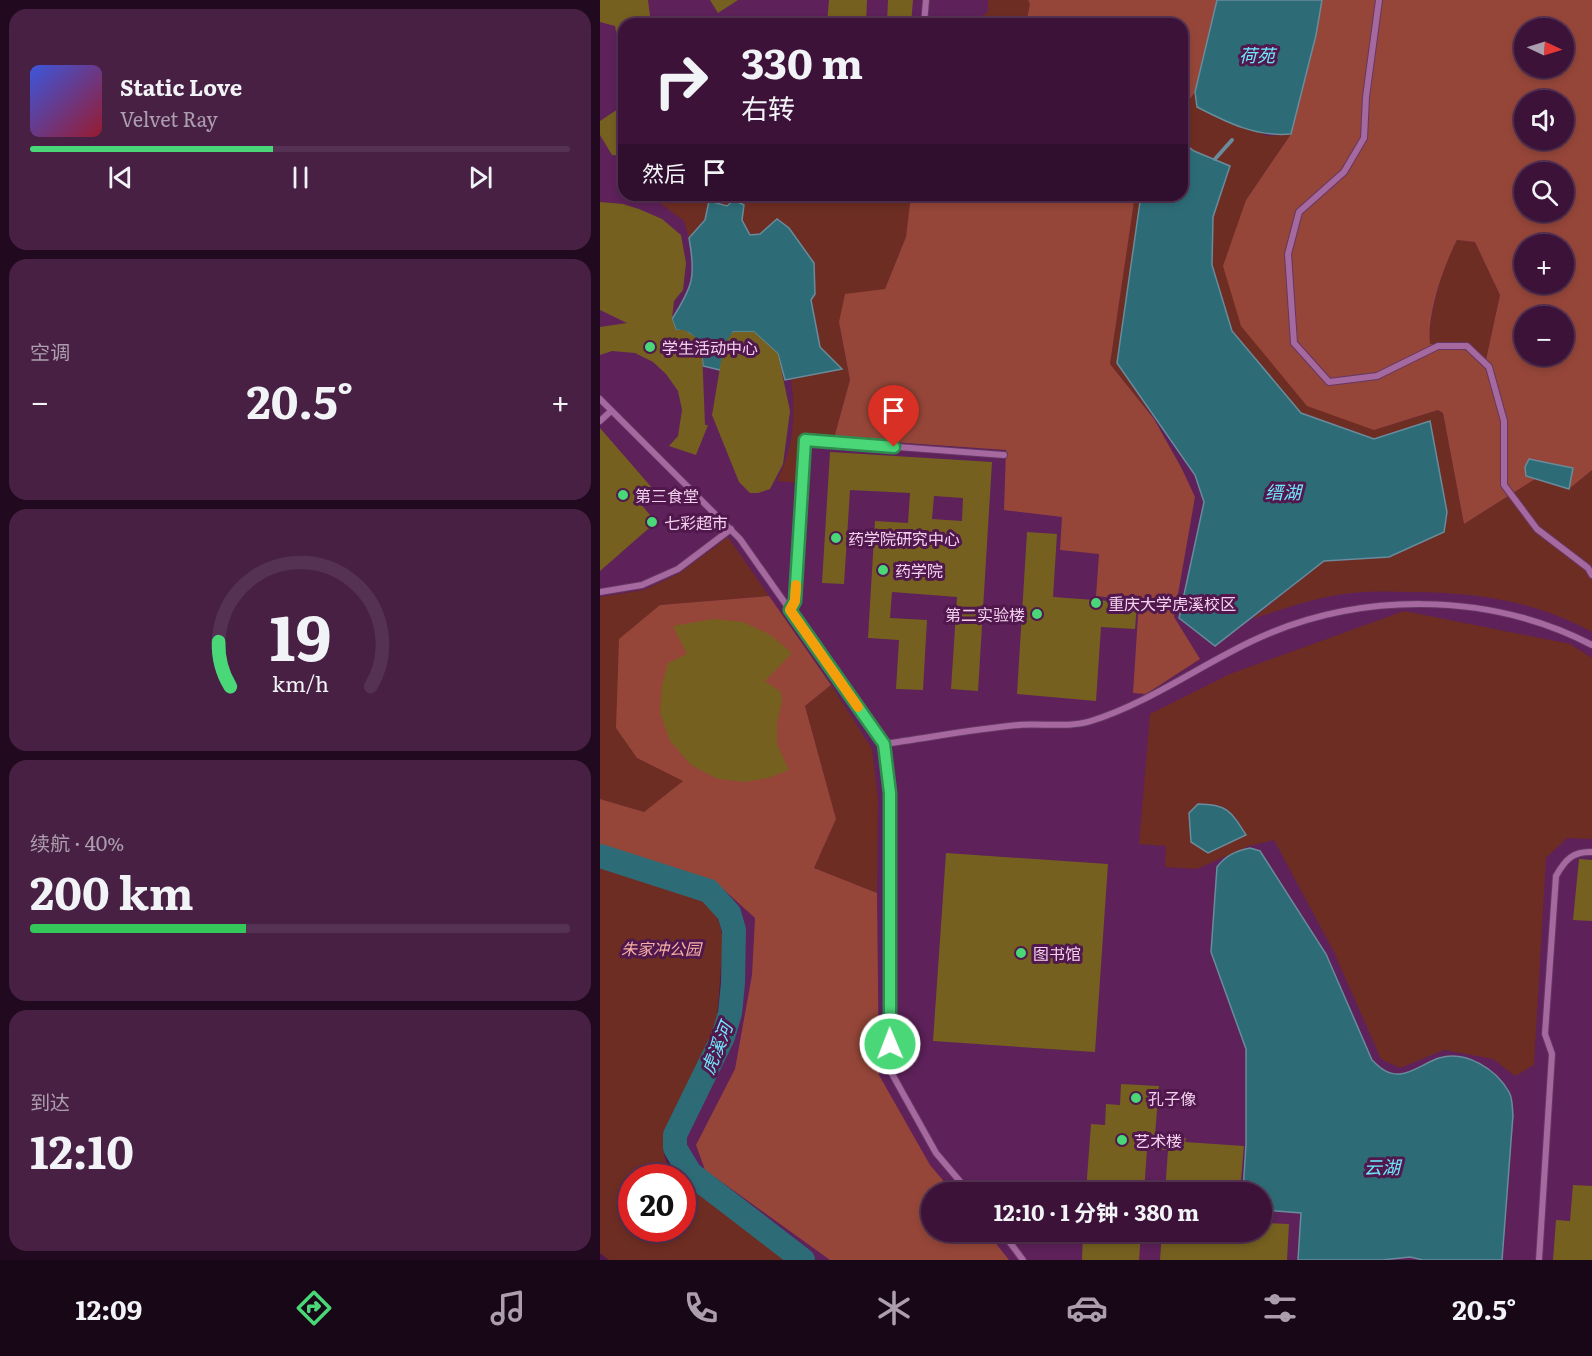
<!DOCTYPE html>
<html lang="zh">
<head>
<meta charset="utf-8">
<style>
	:root { --surface:#3c1239; --page:#472044; --text:#f1f3f6; --muted:#ac9eae; --line:#553253; --accent:#49d778 }
	body { margin:0; font-family:Literata,"Noto Sans SC",serif; background:var(--page); color:var(--text); height:100vh; display:flex; flex-direction:column; font-size:22px; white-space:nowrap }
	* { box-sizing:border-box; margin:0 }
	p { font-size:20px; color:var(--muted) }
	.icon { flex:none; width:33px; height:33px; fill:none; stroke:currentColor; stroke-width:2; stroke-linecap:round; stroke-linejoin:round }
	.map { position:relative; flex:1; overflow:hidden }
	.panel { display:flex; flex-direction:column; gap:9px; padding:9px; background:#210a1f; width:600px }
	.panel>* { flex:none }
	.banner { position:absolute; left:18px; top:18px; width:570px; height:183px; border-radius:18px; box-shadow:0 3px 9px #0003,0 0 0 2px var(--line); background:#3c1239; color:var(--text); overflow:hidden }
	.needle { width:39px; rotate:94deg }
	.tools { position:absolute; left:914px; top:18px; display:grid; gap:12px }
	.tools a { display:grid; place-items:center; width:60px; height:60px; border-radius:50%; background:var(--surface); box-shadow:0 3px 9px #0003,0 0 0 2px var(--line); font-size:30px }
	.speed { position:absolute; left:18px; top:1164px; display:flex; gap:12px; font-size:30px; font-weight:700; text-align:center }
	.speed>* { display:grid; place-content:center; width:78px; height:78px; border-radius:50%; background:var(--surface); box-shadow:0 3px 9px #0003,0 0 0 2px var(--line); line-height:1 }
	.speed .limit { border:9px solid #d22; background:#fff; color:#111 }
	.pin { position:absolute; display:grid; place-items:center; width:51px; height:51px; color:#fff; margin:-62px -26px; border-radius:50% 50% 50% 0; rotate:-45deg; box-shadow:0 0 6px #0007 }
	.pin .icon { rotate:45deg }
	.me { position:absolute; width:66px; margin:-33px; rotate:359deg; stroke-linejoin:round; filter:drop-shadow(0 0 4px #0008) }
	.turn { display:flex; align-items:center; gap:21px; height:126px; padding:0 24px; font-size:27px }
	.turn .icon { width:78px; height:78px; stroke-width:2.5 }
	.turn b { display:block; font-size:42px; line-height:51px }
	.then { display:flex; align-items:center; height:57px; padding:0 24px; background:#0003; gap:12px; font-size:22px }
	.big { font-size:45px; font-weight:700; line-height:1.1 }
	.panel .widget { flex:1; display:flex; flex-direction:column; justify-content:center; gap:9px; min-width:0; padding:0 21px; border-radius:18px; background:var(--page) }
	.panel .dial { align-items:center; gap:0 }
	.dial svg { height:156px; overflow:visible; fill:none; stroke:var(--line); stroke-width:7; stroke-linecap:round; text-anchor:middle }
	.dial text { fill:var(--text); stroke:none }
	.song { display:flex; align-items:center; gap:18px }
	.cover { width:72px; height:72px; border-radius:9px; background:linear-gradient(135deg,hsl(230 70% 55%),hsl(350 70% 35%)) }
	.played { height:6px; border-radius:3px; background:linear-gradient(90deg,var(--accent) 45%,var(--line) 45%) }
	.keys { display:flex; justify-content:space-around; direction:ltr }
	.heat { display:flex; justify-content:space-between; align-items:center; font-size:33px; direction:ltr }
	.charge { height:9px; border-radius:4px; background:linear-gradient(90deg,#34c759 40%,var(--line) 0) }
	.trip { position:absolute; left:321px; top:1182px; width:351px; height:60px; border-radius:30px; background:var(--surface); box-shadow:0 3px 9px #0003,0 0 0 2px var(--line); font-weight:700; line-height:60px; text-align:center }
	.tabs { display:flex; height:96px; justify-content:space-around; align-items:center; background:#180717; color:var(--muted) }
	.tabs .icon { width:42px; height:42px }
	.tabs .current { color:var(--accent) }
	.tabs b { font-size:27px; color:var(--text) }
	main { display:flex; flex:1; min-height:0 }
	.map>svg:first-child { display:block }
	.built { fill:#5e215a; fill-rule:evenodd }
	.green { fill:#6e2d23 }
	.forest { fill:#954639; fill-rule:evenodd }
	.water { fill:#2d6c77; stroke:#698b9b; stroke-width:1.5 }
	.lines { fill:none; stroke-linecap:round; stroke-linejoin:round }
	.stream { stroke:#698b9b; stroke-width:4 }
	.river { stroke:#2d6c77; stroke-width:24 }
	.building { fill:#756020; fill-rule:evenodd }
	.lane-casing { stroke:#653762; stroke-width:8 }
	.lane { stroke:#a5689f; stroke-width:6 }
	.route-casing { stroke:#2f8c4e; stroke-width:15 }
	.route { stroke:#49d778; stroke-width:10 }
	.slow { stroke:#f59e0b; stroke-width:10 }
	.poi-dot { fill:#49d778; stroke:#50184c; stroke-width:2 }
	.labels { text-anchor:middle; dominant-baseline:central; stroke-width:6; stroke-linejoin:round; paint-order:stroke }
	.poi-label { font-size:16px; fill:#f4d2ef; stroke:#50184c; text-anchor:start }
	.park-label { font-size:16px; font-style:italic; fill:#f6b1a4; stroke:#50184c }
	.water-label { font-size:18px; font-style:italic; fill:#6fe8fd; stroke:#50184c }
</style>
</head>
<body>
<main>
<section class="panel">
<div class="widget">
<div class="song"><i class="cover"></i><div><b>Static Love</b><p>Velvet Ray</p></div></div>
<div class="played"></div>
<div class="keys"><svg class="icon" aria-label="previous" viewBox="0 0 24 24"><path d="M18 5L8 12l10 7zM5 5v14"/></svg><svg class="icon" aria-label="pause" viewBox="0 0 24 24"><path d="M8 5v14M16 5v14"/></svg><svg class="icon" aria-label="next" viewBox="0 0 24 24"><path d="M6 5l10 7-10 7zM19 5v14"/></svg></div>
</div>
<div class="widget"><p>空调</p>
<div class="heat"><a>−</a><b class="big">20.5°</b><a>+</a></div>
</div>
<div class="widget dial"><svg viewBox="0 0 100 80">
<path d="M14 69A42 42 0 1 1 86 69"/>
<path d="M14 69A42 42 0 0 1 8 46" stroke="#49d778"/>
<text x="50" y="56" font-size="32" font-weight="700">19</text>
<text x="50" y="72" font-size="11">km/h</text>
</svg></div>
<div class="widget"><p>续航 · 40%</p><b class="big">200 km</b><div class="charge"></div></div>
<div class="widget"><p>到达</p><b class="big">12:10</b></div>
</section>
<div class="map">
<svg width="992" height="1260" viewBox="0 0 992 1260">
	<rect width="100%" height="100%" fill="#50184c"/>
	<path class="built" d="M 0,0 L 992,0 L 992,1260 L 217,1260 L 115,1184 L 87,1160 L 82,1144 L 84,1136 L 120,1067 L 134,1033 L 143,938 L 138,912 L 121,893 L 0,851 ZM 24,24 L 582,24 L 582,195 L 24,195 ZM 924,28 L 963,28 L 963,68 L 924,68 ZM 924,100 L 963,100 L 963,140 L 924,140 ZM 924,172 L 963,172 L 963,212 L 924,212 ZM 924,244 L 963,244 L 963,284 L 924,284 ZM 924,316 L 963,316 L 963,356 L 924,356 ZM 332,1192 L 662,1192 L 662,1232 L 332,1232 Z"/>
	<g class="green">
		<polygon points="388,0 428,0 430,4 426,24 371,24 388,12"/>
		<path d="M 595,92 L 597,107 L 668,136 L 691,134 L 646,200 L 774,430 L 838,410 L 843,413 L 864,524 L 935,479 L 969,489 L 992,470 L 992,632 C 935,601 875,592 810,592 C 780,591 748,591 718,599 C 696,604 674,612 652,619 L 724,561 L 789,557 L 844,532 L 847,512 L 830,421 L 774,439 L 701,413 L 631,331 L 612,265 L 613,217 L 630,166 L 594,151 L 582,142 L 582,110 Z"/>
		<path d="M 49,195 L 311,195 L 306,237 L 285,289 L 239,322 L 250,380 L 234,438 L 202,436 L 199,483 L 177,481 C 194,447 196,416 191,379 L 241,369 L 220,347 L 211,300 L 160,235 L 150,235 L 142,220 L 144,206 C 118,206 106,219 89,238 L 84,221 Z"/>
		<polygon points="535,195 541,195 517,363 554,419 510,364"/>
		<path d="M 857,240 L 875,242 L 900,295 L 886,360 L 838,343 L 830,345 C 828,316 843,266 857,240 Z"/>
		<polygon points="128,537 169,596 60,605 37,758 84,781 44,812 0,799 0,597 44,590 80,573"/>
		<polygon points="804,611 970,644 992,658 992,839 967,838 946,858 934,1065 915,1076 893,1059 844,1050 800,1068 781,1059 734,952 674,840 649,846 597,869 565,867 566,846 539,844 550,714 630,674"/>
		<polygon points="231,685 272,749 278,798 277,893 214,868 236,819 205,706"/>
		<path d="M 0,863 C 31,873 87,884 109,906 C 120,917 122,931 123,946 C 119,977 120,1012 112,1043 C 100,1084 33,1139 79,1177 L 32,1178 L 32,1228 L 82,1228 L 83,1180 L 188,1260 L 9,1260 L 0,1253 Z"/>
	</g>
	<g class="forest">
		<polygon points="428,0 617,0 595,92 582,110 582,24 426,24 430,4"/>
		<path d="M 722,0 L 992,0 L 992,470 L 969,489 L 935,479 L 864,524 L 843,413 L 838,410 L 774,430 L 707,406 L 641,326 L 623,266 L 646,200 L 691,134 L 716,35 ZM 924,28 L 963,28 L 963,68 L 924,68 ZM 924,100 L 963,100 L 963,140 L 924,140 ZM 924,172 L 963,172 L 963,212 L 924,212 ZM 857,240 L 875,242 L 900,295 L 886,360 L 869,344 L 830,344 C 827,315 843,267 857,240 ZM 924,244 L 963,244 L 963,284 L 924,284 ZM 924,316 L 963,316 L 963,356 L 924,356 Z"/>
		<polygon points="311,195 535,195 510,364 554,419 582,469 595,497 574,617 600,659 546,694 533,693 539,601 496,596 499,554 460,550 462,517 404,510 406,450 234,438 250,380 239,322 245,294 285,289 306,237"/>
		<polygon points="169,596 231,685 205,706 236,819 214,868 277,893 279,1075 330,1165 353,1192 332,1192 332,1232 387,1232 409,1260 230,1260 105,1170 96,1145 135,1069 152,975 155,918 123,889 0,847 0,799 44,812 83,781 37,758 16,728 19,639 60,605"/>
	</g>
	<g class="water">
		<path d="M 617,0 L 722,0 L 716,35 L 691,134 C 656,137 628,123 597,107 L 595,92 Z"/>
		<polygon points="582,142 594,151 630,166 613,217 612,265 632,331 701,413 774,439 830,421 847,512 844,532 789,557 724,561 615,646 579,618 604,502 595,475 517,363 541,195 582,195"/>
		<path d="M 134,200 L 144,205 L 142,220 L 150,235 L 160,234 L 177,219 L 189,228 L 214,263 L 215,294 L 211,300 L 220,347 L 242,369 L 185,380 L 178,354 L 154,332 L 133,332 L 120,370 L 103,366 C 102,347 97,331 76,330 L 72,319 C 93,286 96,277 89,238 L 105,220 L 109,201 L 127,206 Z"/>
		<polygon points="929,459 973,468 969,489 926,476 925,467"/>
		<path d="M 598,804 C 627,804 631,811 646,835 L 608,853 L 591,842 L 589,813 Z"/>
		<path d="M 650,848 L 660,851 L 726,954 L 772,1060 C 780,1068 788,1075 800,1074 C 813,1073 826,1062 839,1058 C 866,1050 896,1069 909,1092 C 913,1099 912,1108 913,1115 L 902,1260 L 823,1260 L 810,1257 L 782,1260 L 698,1260 L 701,1213 L 662,1210 L 662,1192 L 643,1192 L 646,1144 L 646,1049 L 611,952 L 617,867 C 626,855 636,851 650,848 Z"/>
	</g>
	<g class="lines">
		<polyline class="stream" points="615,159 632,140"/>
		<polyline class="river" points="0,856 109,891 129,913 134,930 133,983 130,1013 123,1037 75,1135 75,1148 90,1173 203,1260"/>
	</g>
	<g class="building">
		<polygon points="0,0 48,0 51,24 24,24 24,47 19,47 15,26 0,22"/>
		<polygon points="110,0 138,0 118,13"/>
		<polygon points="229,0 267,0 266,24 227,24"/>
		<polygon points="288,0 313,0 311,24 287,24"/>
		<polygon points="24,105 24,156 12,155 0,135 0,121"/>
		<polygon points="0,202 23,204 39,209 62,219 81,235 86,263 83,290 74,301 72,319 76,330 84,330 94,336 102,349 105,425 108,425 96,455 69,446 78,436 82,410 78,391 66,374 53,362 35,353 12,351 0,355 0,327 27,323 0,310"/>
		<polygon points="133,332 154,332 178,354 190,411 183,464 170,489 158,493 150,493 139,482 112,415 124,344"/>
		<polygon points="0,428 53,489 39,502 56,522 0,571"/>
		<path d="M 230,452 L 392,462 L 378,691 L 351,689 L 357,597 L 292,592 L 290,618 L 327,620 L 323,690 L 296,689 L 299,640 L 268,638 L 275,521 L 308,523 L 310,493 L 250,490 L 244,584 L 222,583 ZM 334,496 L 363,498 L 362,521 L 332,519 Z"/>
		<polygon points="427,532 457,534 453,597 537,603 535,629 501,627 496,701 417,694"/>
		<polygon points="113,619 143,622 169,634 192,653 165,681 181,692 182,701 177,723 177,744 189,770 168,778 145,782 118,779 91,765 70,741 60,713 62,685 68,663 87,654 73,626"/>
		<polygon points="346,853 508,864 495,1052 333,1041"/>
		<polygon points="979,859 992,860 992,921 973,920"/>
		<polygon points="521,1084 559,1086 555,1135 586,1138 585,1142 644,1146 640,1192 565,1192 568,1150 547,1149 544,1192 486,1192 491,1124 505,1125 506,1104 520,1105"/>
		<polygon points="973,1185 992,1186 992,1260 953,1260 956,1220 970,1221"/>
		<polygon points="662,1223 689,1224 687,1260 560,1260 562,1232 662,1232"/>
		<polygon points="483,1232 541,1232 539,1260 482,1260"/>
	</g>
	<g class="lines">
		<g class="lane-casing">
			<g id="lane">
				<polyline points="779,0 766,97 764,138 744,172 699,212 688,254 694,343 729,382 777,376 838,346 867,346 889,367 904,421 904,485 937,529 988,568 992,575"/>
				<polyline points="324,24 326,0"/>
				<polyline points="0,399 140,539 284,744 290,793 291,1072 336,1153 369,1192"/>
				<polyline points="0,421 11,411"/>
				<polyline points="0,592 42,585 78,569 131,529"/>
				<polyline points="190,610 195,601 205,440 404,455"/>
				<path d="M 284,744 C 328,738 374,729 419,725 C 441,723 469,728 491,721 C 548,703 596,668 650,642 C 756,591 888,591 992,645"/>
				<polyline points="402,1232 423,1260"/>
				<path d="M 939,1260 L 952,1054 L 945,1034 L 956,876 C 965,860 973,851 992,852"/>
			</g>
		</g>
		<use href="#lane" class="lane"/>
	</g>
	<g class="lines">
		<g class="route-casing">
			<polyline id="route" points="290,1044 290,793 284,744 190,610 195,601 205,440 294,447"/>
		</g>
		<use href="#route" class="route"/>
		<polyline class="slow" points="196,585 195,601 190,610 258,707"/>
	</g>
	<g class="poi-dot">
		<circle cx="50" cy="347" r="6"/>
		<circle cx="23" cy="495" r="6"/>
		<circle cx="52" cy="522" r="6"/>
		<circle cx="236" cy="538" r="6"/>
		<circle cx="283" cy="570" r="6"/>
		<circle cx="496" cy="603" r="6"/>
		<circle cx="437" cy="614" r="6"/>
		<circle cx="421" cy="953" r="6"/>
		<circle cx="536" cy="1098" r="6"/>
		<circle cx="522" cy="1140" r="6"/>
	</g>
	<g class="labels">
		<g class="poi-label">
			<text x="62" y="347">学生活动中心</text>
			<text x="35" y="495">第三食堂</text>
			<text x="64" y="522">七彩超市</text>
			<text x="248" y="538">药学院研究中心</text>
			<text x="295" y="570">药学院</text>
			<text x="508" y="603">重庆大学虎溪校区</text>
			<text x="425" y="614" text-anchor="end">第二实验楼</text>
			<text x="433" y="953">图书馆</text>
			<text x="548" y="1098">孔子像</text>
			<text x="534" y="1140">艺术楼</text>
		</g>
		<g class="park-label">
			<text x="61" y="948">朱家冲公园</text>
		</g>
		<g class="water-label">
			<text x="657" y="54">荷苑</text>
			<text x="683" y="491">缙湖</text>
			<text transform="translate(116 1048) rotate(-68)">虎溪河</text>
			<text x="782" y="1166">云湖</text>
		</g>
	</g>
</svg>
<div class="tools">
<a><svg class="needle" viewBox="-14 -14 28 28"><path d="M0-13l5 13h-10z" fill="#e53935"/><path d="M0 13l5-13h-10z" fill="#ac9eae"/></svg></a>
<a><svg class="icon" aria-label="sound" viewBox="0 0 24 24"><path d="M4 9h4l5-4v14l-5-4H4zM17 9q2 3 0 6"/></svg></a>
<a><svg class="icon" aria-label="search" viewBox="0 0 24 24"><circle cx="10" cy="10" r="6"/><path d="M15 15l6 6"/></svg></a>
<a>+</a>
<a>−</a>
</div>
<div class="speed"><div class="limit">20</div></div>
<div class="pin" style="left:294px;top:447px;background:#d93025"><svg class="icon" aria-label="arrive" viewBox="0 0 24 24"><path d="M6 21V4h12l-3 4 3 4H6"/></svg></div>
<svg class="me" style="left:290px;top:1044px" viewBox="-20 -20 40 40"><circle r="17" fill="#49d778" stroke="#fff" stroke-width="3"/><path d="M0-11L8 9 0 5-8 9z" fill="#fff"/></svg>
<div class="trip">12:10 · 1 分钟 · 380 m</div>
<div class="banner">
<div class="turn"><svg class="icon" aria-label="right" viewBox="0 0 24 24"><path d="M7 20v-9h11M14 6l5 5-5 5"/></svg><div><b>330 m</b>右转</div></div>
<div class="then">然后<svg class="icon" aria-label="arrive" viewBox="0 0 24 24"><path d="M6 21V4h12l-3 4 3 4H6"/></svg></div>
</div>
</div>
</main>
<nav class="tabs">
<b>12:09</b>
<svg class="icon current" aria-label="directions" viewBox="0 0 24 24"><path d="M12 3l9 9-9 9-9-9zM9 14v-3h6M13 9l2 2-2 2"/></svg>
<svg class="icon" aria-label="music" viewBox="0 0 24 24"><path d="M9 18V5l10-2v13"/><circle cx="6" cy="18" r="3"/><circle cx="16" cy="16" r="3"/></svg>
<svg class="icon" aria-label="phone" viewBox="0 0 24 24"><path d="M5 4h4l2 5-3 2q2 4 5 5l2-3 5 2v4C11 20 4 13 5 4z"/></svg>
<svg class="icon" aria-label="climate" viewBox="0 0 24 24"><path d="M12 3v18M4 7l16 10M4 17L20 7"/></svg>
<svg class="icon" aria-label="car" viewBox="0 0 24 24"><path d="M5 17H2v-5l4-1 3-4h7l3 4 3 1v5h-3M9 17h6M6 11h13"/><circle cx="7" cy="17" r="2"/><circle cx="17" cy="17" r="2"/></svg>
<svg class="icon" aria-label="filters" viewBox="0 0 24 24"><path d="M4 7h16M4 17h16"/><circle cx="9" cy="7" r="2"/><circle cx="15" cy="17" r="2"/></svg>
<b>20.5°</b>
</nav>
</body>
</html>
